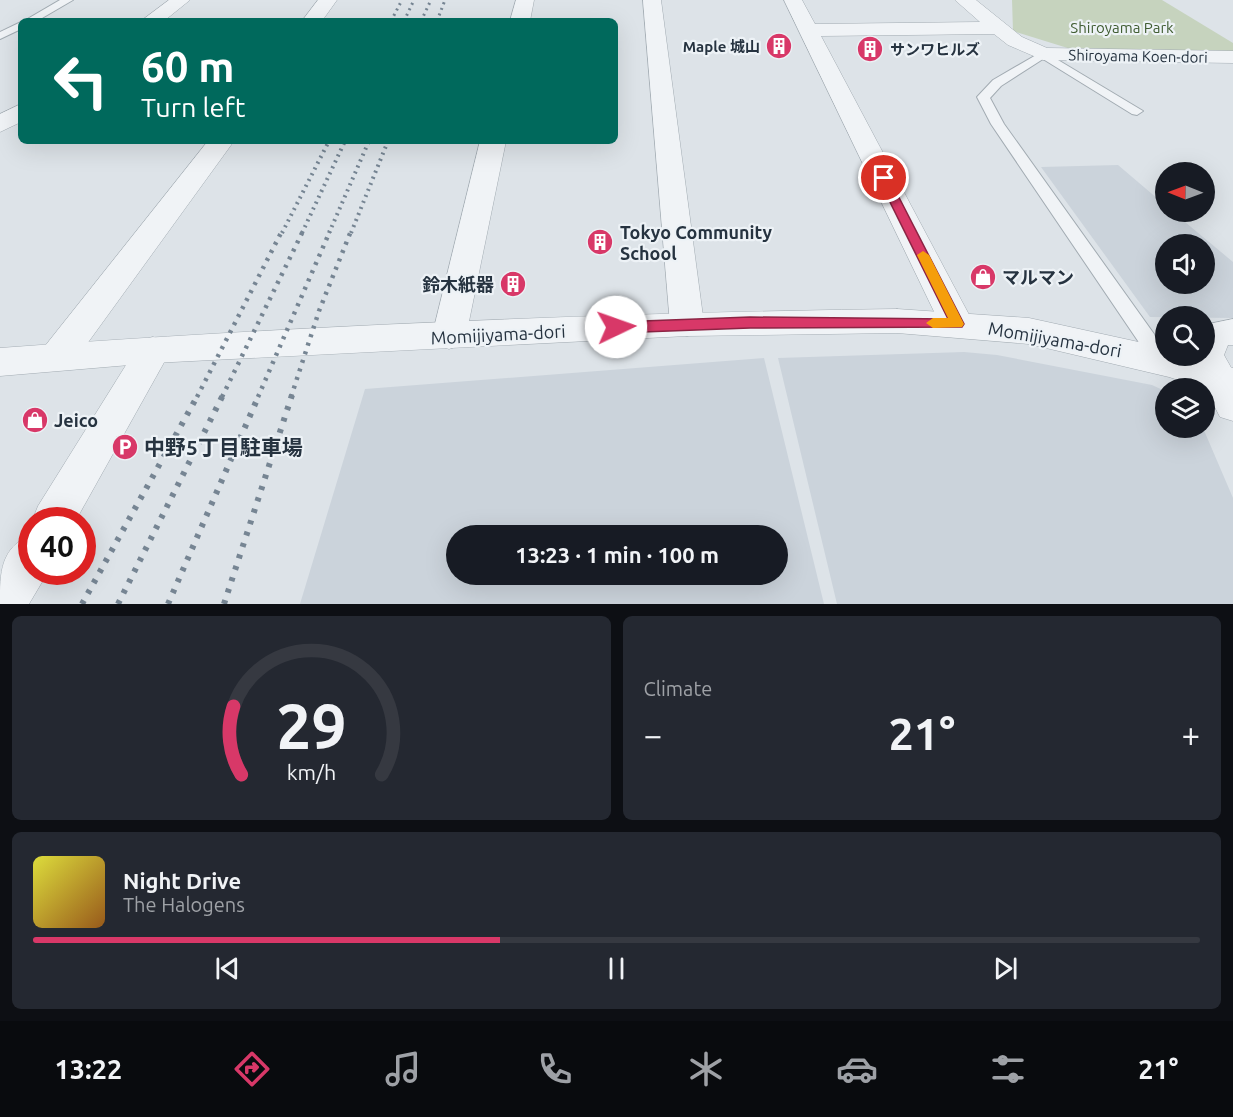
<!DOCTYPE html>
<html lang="en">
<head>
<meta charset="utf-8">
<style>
	:root { --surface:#171b24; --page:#242831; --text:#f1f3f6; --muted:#9ea1a6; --line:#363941; --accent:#d83868 }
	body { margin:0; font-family:Ubuntu,"Noto Sans JP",sans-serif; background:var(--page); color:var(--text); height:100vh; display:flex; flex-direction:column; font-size:22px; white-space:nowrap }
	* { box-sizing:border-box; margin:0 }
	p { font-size:20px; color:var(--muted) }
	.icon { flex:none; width:33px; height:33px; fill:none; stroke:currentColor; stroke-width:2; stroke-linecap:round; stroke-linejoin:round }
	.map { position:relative; height:604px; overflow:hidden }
	.details { display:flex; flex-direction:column; gap:12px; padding:12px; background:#0d0f14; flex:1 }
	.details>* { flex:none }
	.top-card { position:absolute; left:18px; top:18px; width:600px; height:126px; border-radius:9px; box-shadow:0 6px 24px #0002; background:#00695c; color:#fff; overflow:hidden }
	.needle { width:39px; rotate:271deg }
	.fabs { position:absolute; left:1155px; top:162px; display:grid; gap:12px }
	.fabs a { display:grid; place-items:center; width:60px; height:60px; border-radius:50%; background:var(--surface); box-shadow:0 6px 24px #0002; font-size:30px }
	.speed { position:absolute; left:18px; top:507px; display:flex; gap:12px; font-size:30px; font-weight:700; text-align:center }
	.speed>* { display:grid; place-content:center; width:78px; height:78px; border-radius:50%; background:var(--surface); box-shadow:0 6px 24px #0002; line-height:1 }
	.speed .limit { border:9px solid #d22; background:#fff; color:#111 }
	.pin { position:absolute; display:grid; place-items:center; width:51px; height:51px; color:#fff; margin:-26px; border:3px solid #fff; border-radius:50%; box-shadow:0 2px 6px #0007 }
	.me { position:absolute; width:66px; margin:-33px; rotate:87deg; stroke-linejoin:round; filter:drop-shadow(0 0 4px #0008) }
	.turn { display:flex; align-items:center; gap:21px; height:126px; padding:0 24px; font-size:27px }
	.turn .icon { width:78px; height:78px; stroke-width:2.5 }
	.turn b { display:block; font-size:42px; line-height:51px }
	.big { font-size:45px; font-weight:700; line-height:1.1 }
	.details .card { flex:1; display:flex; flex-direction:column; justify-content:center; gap:9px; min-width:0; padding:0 21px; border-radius:9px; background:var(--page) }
	.details .dial { align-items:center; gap:0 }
	.dial svg { height:156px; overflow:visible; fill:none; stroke:var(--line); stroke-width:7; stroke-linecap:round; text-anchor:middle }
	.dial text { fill:var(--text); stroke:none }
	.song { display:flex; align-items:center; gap:18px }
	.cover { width:72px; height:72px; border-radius:9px; background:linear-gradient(135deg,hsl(60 70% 55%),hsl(30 70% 35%)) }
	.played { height:6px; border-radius:3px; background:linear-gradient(90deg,var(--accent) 40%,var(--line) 40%) }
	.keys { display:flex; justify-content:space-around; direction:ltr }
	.heat { display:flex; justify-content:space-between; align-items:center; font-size:33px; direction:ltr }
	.details .tiles { flex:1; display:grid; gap:12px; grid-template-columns:1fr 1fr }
	.card:last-child { grid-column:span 2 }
	.trip { position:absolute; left:446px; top:525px; width:342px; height:60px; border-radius:30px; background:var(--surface); box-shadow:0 6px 24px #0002; font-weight:700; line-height:60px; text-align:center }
	.dock { display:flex; height:96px; justify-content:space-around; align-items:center; background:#090b0e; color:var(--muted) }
	.dock .icon { width:42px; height:42px }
	.dock .selected { color:var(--accent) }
	.dock b { font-size:27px; color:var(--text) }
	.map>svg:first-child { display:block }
	.built { fill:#cbd3db; fill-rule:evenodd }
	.green { fill:#c6d3be }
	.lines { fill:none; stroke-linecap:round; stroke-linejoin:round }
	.service-casing { stroke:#a2abb2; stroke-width:2 }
	.minor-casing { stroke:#a2abb2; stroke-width:1 }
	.tertiary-casing { stroke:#a2abb2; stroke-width:1 }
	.service { fill:#f0f3f6; fill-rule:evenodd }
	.minor { fill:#f0f3f6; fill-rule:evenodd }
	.tertiary { fill:#f0f3f6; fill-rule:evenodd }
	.rail-far3 { stroke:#768593; stroke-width:3; stroke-dasharray:2 4; stroke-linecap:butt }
	.rail-far2 { stroke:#768593; stroke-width:4; stroke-dasharray:2 4.5; stroke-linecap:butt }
	.rail-far1 { stroke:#768593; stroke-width:4.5; stroke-dasharray:3 6; stroke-linecap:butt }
	.rail { stroke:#768593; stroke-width:6; stroke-dasharray:4 8; stroke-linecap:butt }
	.route { fill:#d83868; stroke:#8c2444; stroke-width:1.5 }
	.slow { fill:#f59e0b }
	.labels { text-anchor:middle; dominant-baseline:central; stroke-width:4.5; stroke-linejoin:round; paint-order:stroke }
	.far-park-label { font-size:15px; fill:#405d32; stroke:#edf2f6 }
	.far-poi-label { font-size:15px; font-weight:bold; fill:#263340; stroke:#edf2f6; text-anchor:end }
	.far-street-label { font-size:15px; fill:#263340; stroke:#edf2f6 }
	.poi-label { font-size:18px; font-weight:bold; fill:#263340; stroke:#edf2f6; text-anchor:start }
	.street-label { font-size:18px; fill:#263340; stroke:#edf2f6 }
	.near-poi-label { font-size:21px; font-weight:bold; fill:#263340; stroke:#edf2f6; text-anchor:start }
</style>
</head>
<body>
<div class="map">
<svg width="1233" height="604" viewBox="0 0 1233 604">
	<rect width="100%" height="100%" fill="#dde3e8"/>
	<g class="built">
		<path d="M 1118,165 L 1165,205 L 1166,212 L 1173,212 L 1233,262 L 1233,318 L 1150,317 L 1041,167 ZM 1166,244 L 1204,244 L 1204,284 L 1166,284 Z"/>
		<polygon points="964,352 997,355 1152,385 1165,391 1166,428 1203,428 1233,498 1233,604 837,604 778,358"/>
		<path d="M 764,358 L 824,604 L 300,604 L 365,389 ZM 456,536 L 777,536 L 777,574 L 456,574 Z"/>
	</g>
	<polygon class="green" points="1012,0 1162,0 1233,43 1233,54 1087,54 1013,31"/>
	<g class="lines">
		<g class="service-casing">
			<g id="service">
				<polygon points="60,0 73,0 37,21 24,21"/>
				<polygon points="21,22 21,29 0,39 0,32"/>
				<polygon points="1043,51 1143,111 1137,115 1132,114 1043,59 1001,86 990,98 1004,124 1154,334 1164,359 1161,364 1154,366 1147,364 1138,341 991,124 977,97 993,80"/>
			</g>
		</g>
		<g class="minor-casing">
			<g id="minor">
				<polygon points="169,0 190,0 164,21 141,21"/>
				<polygon points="318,0 337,0 322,21 302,21"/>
				<polygon points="516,0 534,0 530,21 510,21"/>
				<polygon points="643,0 661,0 704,324 699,333 687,336 675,333 670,324"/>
				<polygon points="784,0 802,0 815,24 980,22 955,0 976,0 1022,37 1047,48 1233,51 1233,63 1043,60 1008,45 994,34 821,36 974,324 969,333 957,336 945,333 940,324"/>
				<polygon points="21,104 21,122 0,132 0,114"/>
				<polygon points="208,141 234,141 71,366 58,370 45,366 40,356 45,346"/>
				<polygon points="480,141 506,141 466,336 461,345 449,349 437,345 432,336"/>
				<polygon points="1233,319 1233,345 1228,345 1224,355 1233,371 1233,421 1220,417 1188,356 1204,356 1204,325"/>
				<polygon points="153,337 165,341 171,350 76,520 32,521 38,506 141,341"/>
				<path d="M 32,534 L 32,572 L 48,572 L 29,604 L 0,604 C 0,572 0,548 32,534 Z"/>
			</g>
		</g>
		<g class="tertiary-casing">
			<path id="tertiary" d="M 897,309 L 1029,318 L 1166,348 L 1166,356 L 1191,356 L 1233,368 L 1233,398 L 1169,377 L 1029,344 L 897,333 L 687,336 L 153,363 L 0,376 L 0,348 C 298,326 598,313 897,309 Z"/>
		</g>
		<use href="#service" class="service"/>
		<use href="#minor" class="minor"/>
		<use href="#tertiary" class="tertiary"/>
		<g class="rail-far3">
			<polyline points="391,21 402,0"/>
			<polyline points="404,21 414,0"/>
			<polyline points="421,21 431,0"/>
			<polyline points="437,21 445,0"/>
		</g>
		<g class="rail-far2">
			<polyline points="282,233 329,141"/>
			<polyline points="302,233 345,141"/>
			<polyline points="329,233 369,141"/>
			<polyline points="351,233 388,141"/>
		</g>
		<g class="rail-far1">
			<polyline points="197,397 282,231"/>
			<polyline points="222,397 303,231"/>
			<polyline points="258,397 330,231"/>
			<polyline points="291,397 319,311 351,231"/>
		</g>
		<g class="rail">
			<polyline points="82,604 198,395"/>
			<polyline points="118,604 223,395"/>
			<polyline points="168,604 259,395"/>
			<polyline points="224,604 292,395"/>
		</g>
	</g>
	<polygon class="route" points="884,175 889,178 964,324 962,327 750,328 616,333 609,327 616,322 750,317 948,319 878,178"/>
	<polygon class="slow" points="923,251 929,255 964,324 962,327 933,328 926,323 933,318 948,318 917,255"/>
	<defs>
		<g id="building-disc" transform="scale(1.35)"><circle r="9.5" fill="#d83868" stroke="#edf2f6"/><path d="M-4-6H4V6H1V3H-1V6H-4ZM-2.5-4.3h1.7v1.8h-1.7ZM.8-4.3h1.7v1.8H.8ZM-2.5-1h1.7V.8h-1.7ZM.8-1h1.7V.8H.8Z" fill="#fff"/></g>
		<g id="shop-disc" transform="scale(1.35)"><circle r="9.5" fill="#d83868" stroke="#edf2f6"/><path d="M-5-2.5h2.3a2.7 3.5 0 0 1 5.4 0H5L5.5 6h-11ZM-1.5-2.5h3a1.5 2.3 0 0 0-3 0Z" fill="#fff"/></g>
		<g id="parking-disc" transform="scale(1.35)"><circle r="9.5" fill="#d83868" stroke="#edf2f6"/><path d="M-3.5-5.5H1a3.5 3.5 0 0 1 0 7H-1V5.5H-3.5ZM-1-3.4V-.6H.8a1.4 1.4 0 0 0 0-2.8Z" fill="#fff"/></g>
	</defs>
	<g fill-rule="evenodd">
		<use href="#building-disc" x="779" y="46"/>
		<use href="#building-disc" x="870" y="49"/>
		<use href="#building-disc" x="600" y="242"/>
		<use href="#shop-disc" x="983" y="277"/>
		<use href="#building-disc" x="513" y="284"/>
		<use href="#shop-disc" x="35" y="420"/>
		<use href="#parking-disc" x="125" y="447"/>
	</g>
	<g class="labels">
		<g class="far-park-label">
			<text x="1122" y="27">Shiroyama Park</text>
		</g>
		<g class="far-poi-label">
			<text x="760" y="46">Maple 城山</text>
			<text x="890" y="49" text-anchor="start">サンワヒルズ</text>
		</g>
		<g class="far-street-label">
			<text transform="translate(1138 56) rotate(1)">Shiroyama Koen-dori</text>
		</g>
		<g class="poi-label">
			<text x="620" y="232">Tokyo Community<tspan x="620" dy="21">School</tspan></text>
			<text x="1002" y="277">マルマン</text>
			<text x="494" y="284" text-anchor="end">鈴木紙器</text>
			<text x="54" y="420">Jeico</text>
		</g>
		<g class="street-label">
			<text transform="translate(498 334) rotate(-3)">Momijiyama-dori</text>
			<text transform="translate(1055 339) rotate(10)">Momijiyama-dori</text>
		</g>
		<g class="near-poi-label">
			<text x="144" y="447">中野5丁目駐車場</text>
		</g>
	</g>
</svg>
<div class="fabs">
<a><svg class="needle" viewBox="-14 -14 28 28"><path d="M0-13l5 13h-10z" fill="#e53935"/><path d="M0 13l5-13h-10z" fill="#9ea1a6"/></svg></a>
<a><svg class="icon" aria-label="sound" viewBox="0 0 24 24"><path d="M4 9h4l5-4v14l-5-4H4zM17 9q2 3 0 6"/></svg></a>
<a><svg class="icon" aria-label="search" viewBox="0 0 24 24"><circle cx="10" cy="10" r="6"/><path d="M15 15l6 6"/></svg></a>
<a><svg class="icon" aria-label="layers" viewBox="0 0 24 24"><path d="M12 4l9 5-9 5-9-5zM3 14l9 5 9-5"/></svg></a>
</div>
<div class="speed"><div class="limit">40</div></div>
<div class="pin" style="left:884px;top:178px;background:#d93025"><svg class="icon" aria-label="arrive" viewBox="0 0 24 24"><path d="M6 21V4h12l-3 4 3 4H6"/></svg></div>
<svg class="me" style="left:616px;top:327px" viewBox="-20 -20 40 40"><circle r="19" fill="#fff"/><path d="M0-13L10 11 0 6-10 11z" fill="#d83868"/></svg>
<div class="trip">13:23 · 1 min · 100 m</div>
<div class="top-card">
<div class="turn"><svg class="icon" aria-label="left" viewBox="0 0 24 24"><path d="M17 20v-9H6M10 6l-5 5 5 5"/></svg><div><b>60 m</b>Turn left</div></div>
</div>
</div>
<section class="details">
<div class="tiles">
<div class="card dial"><svg viewBox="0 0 100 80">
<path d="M14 69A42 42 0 1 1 86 69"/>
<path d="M14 69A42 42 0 0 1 10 34" stroke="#d83868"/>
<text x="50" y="56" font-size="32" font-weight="700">29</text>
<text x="50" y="72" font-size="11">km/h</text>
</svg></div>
<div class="card"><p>Climate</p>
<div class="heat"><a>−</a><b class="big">21°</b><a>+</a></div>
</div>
<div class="card">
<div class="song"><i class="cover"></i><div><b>Night Drive</b><p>The Halogens</p></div></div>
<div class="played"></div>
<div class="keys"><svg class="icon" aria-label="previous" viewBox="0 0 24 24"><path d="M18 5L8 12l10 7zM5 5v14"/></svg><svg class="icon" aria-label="pause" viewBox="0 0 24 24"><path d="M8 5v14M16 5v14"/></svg><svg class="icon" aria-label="next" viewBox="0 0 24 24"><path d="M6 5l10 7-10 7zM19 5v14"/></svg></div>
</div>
</div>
</section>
<nav class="dock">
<b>13:22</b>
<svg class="icon selected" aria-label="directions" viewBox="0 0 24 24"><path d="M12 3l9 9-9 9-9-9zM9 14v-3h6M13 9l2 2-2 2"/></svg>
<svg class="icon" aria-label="music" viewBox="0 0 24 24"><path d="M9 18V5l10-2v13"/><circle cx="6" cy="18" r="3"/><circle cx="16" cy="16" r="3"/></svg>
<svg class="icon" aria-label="phone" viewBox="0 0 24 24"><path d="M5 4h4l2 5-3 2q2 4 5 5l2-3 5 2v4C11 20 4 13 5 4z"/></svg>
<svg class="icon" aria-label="climate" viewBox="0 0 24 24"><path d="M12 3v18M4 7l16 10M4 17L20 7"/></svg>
<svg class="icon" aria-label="car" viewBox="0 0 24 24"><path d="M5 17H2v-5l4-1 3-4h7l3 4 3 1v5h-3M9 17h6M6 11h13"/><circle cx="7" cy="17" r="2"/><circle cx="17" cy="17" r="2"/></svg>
<svg class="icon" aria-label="filters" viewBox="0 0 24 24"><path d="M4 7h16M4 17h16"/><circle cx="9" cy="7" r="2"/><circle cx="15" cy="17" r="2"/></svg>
<b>21°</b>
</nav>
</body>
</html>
